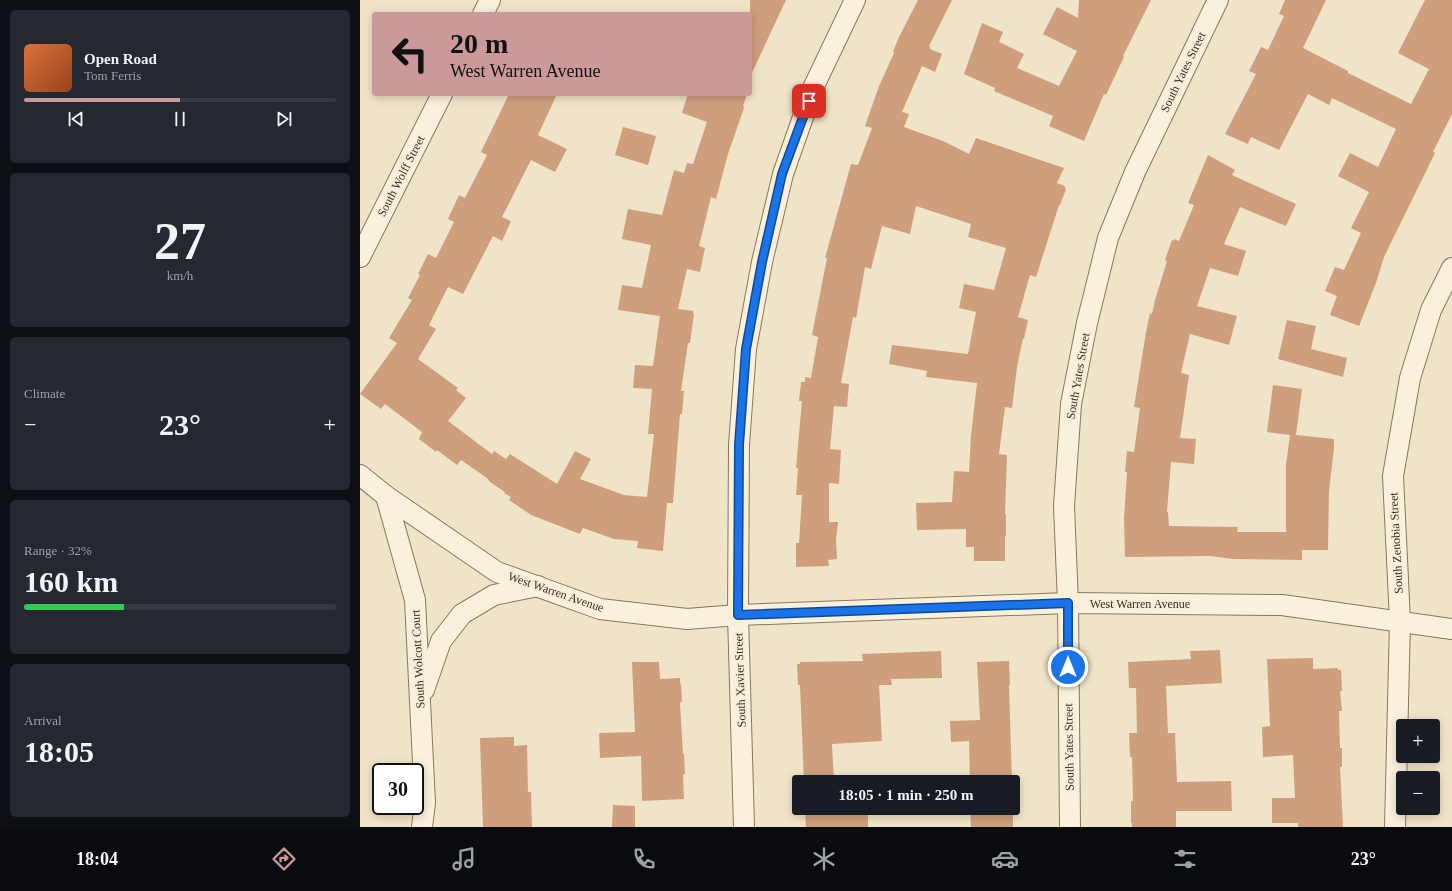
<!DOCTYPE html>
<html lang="en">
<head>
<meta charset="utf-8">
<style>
	:root { --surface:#171b24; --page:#242831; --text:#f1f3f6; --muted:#9ea1a6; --line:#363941; --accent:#cc999b }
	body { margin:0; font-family:Georgia,serif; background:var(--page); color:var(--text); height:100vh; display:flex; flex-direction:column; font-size:15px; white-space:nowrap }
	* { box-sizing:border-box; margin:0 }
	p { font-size:13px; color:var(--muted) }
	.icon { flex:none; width:22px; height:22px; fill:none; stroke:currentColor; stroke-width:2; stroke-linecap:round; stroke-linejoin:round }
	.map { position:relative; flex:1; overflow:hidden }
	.sheet { display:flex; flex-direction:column; gap:10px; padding:10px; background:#0d0f14; width:360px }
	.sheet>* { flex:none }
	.hud { position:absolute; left:12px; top:12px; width:380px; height:84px; border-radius:4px; box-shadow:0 2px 10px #0003; background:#cc999b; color:#111; overflow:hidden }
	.tools { position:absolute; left:1036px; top:719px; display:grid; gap:8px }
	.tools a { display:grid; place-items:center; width:44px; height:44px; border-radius:4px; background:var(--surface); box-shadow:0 2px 10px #0003; font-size:20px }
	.speed { position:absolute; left:12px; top:763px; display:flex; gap:8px; font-size:20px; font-weight:700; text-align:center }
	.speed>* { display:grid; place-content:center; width:52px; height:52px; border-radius:50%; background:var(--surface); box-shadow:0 2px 10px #0003; line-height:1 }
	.speed .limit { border:2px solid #111; border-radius:6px; background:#fff; color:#111 }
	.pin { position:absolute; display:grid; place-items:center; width:34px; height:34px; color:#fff; margin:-17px; border-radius:8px; box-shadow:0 2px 6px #0006 }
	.me { position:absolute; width:44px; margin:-22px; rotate:0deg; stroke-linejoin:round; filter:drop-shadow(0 0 3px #0008) }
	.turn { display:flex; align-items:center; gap:14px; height:84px; padding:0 12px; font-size:18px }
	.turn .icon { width:52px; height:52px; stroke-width:2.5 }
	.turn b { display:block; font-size:28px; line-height:34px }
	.big { font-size:30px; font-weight:800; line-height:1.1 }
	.sheet .tile { flex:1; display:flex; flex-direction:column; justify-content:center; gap:6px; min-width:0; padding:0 14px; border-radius:6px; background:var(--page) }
	.sheet .dial { align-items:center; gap:0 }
	.dial b { font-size:52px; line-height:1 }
	.song { display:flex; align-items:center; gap:12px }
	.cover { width:48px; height:48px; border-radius:6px; background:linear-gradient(135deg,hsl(20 70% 55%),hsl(20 70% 35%)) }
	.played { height:4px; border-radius:2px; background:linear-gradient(90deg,var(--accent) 50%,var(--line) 50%) }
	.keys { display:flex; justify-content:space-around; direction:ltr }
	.heat { display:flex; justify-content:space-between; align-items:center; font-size:22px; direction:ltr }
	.charge { height:6px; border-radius:3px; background:linear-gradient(90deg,#34c759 32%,var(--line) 0) }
	.trip { position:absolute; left:432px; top:775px; width:228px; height:40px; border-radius:4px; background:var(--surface); box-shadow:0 2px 10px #0003; font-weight:800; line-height:40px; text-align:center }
	.tab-bar { display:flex; height:64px; justify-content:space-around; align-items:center; background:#090b0e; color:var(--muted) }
	.tab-bar .icon { width:28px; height:28px }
	.tab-bar .current { color:var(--accent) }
	.tab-bar b { font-size:18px; color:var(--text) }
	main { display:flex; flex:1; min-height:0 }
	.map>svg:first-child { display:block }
	.building { fill:#cf9f7d }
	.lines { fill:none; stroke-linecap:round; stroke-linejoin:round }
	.minor-casing { stroke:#8d765c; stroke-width:22 }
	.minor { stroke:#faf1dc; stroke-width:20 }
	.route-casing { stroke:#114b97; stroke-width:10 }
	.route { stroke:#1a73e8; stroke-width:7 }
	.labels { text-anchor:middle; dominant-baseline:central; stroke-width:4; stroke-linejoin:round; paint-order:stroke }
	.street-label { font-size:12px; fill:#3d2e20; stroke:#f7eed8 }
</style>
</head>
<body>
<main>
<section class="sheet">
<div class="tile">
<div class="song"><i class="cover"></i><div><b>Open Road</b><p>Tom Ferris</p></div></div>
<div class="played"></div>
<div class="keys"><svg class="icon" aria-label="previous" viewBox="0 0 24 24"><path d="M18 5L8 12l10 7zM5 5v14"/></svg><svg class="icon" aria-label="pause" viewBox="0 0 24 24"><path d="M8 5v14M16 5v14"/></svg><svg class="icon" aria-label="next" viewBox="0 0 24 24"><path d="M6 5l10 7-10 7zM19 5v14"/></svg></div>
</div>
<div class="tile dial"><b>27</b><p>km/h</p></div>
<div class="tile"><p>Climate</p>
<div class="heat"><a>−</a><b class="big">23°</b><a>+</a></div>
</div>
<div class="tile"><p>Range · 32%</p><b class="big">160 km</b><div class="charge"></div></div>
<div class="tile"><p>Arrival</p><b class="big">18:05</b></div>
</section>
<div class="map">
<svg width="1092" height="827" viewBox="0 0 1092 827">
	<rect width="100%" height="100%" fill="#f0e4c8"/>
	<g class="building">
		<polygon points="390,0 426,0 390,77"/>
		<polygon points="558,0 592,0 569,46 570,47 570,49 582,54 575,72 562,66 542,112 549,114 544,127 583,141 609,154 616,138 704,168 697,183 705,186 705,188 706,189 700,205 699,205 676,277 670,275 658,317 668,320 664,339 663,338 657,367 652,408 645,407 639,454 647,455 645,514 646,514 646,536 645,536 645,561 614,561 614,547 606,547 606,529 557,530 556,503 592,502 594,471 609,472 611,435 617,383 566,377 567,371 529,364 532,345 608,354 616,312 599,308 604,284 634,290 646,248 608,237 611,224 556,206 550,234 522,226 511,269 505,267 496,318 493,317 481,383 489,384 487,407 474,406 470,449 481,450 479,484 469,483 469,522 478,522 476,540 477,559 468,560 469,566 436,567 436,543 439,543 442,495 436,495 438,468 436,468 442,401 439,401 441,382 445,382 445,377 451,378 458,337 452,335 467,258 465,258 491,164 498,165 512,128 505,126 519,86 534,53 533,52 538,39"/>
		<polygon points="719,0 791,0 763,56 764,57 746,95 744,94 724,141 689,126 693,116 634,91 635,88 604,74 622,23 643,32 639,42 664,54 657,68 699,86 717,51 683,34 697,7 718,18"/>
		<polygon points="925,0 966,0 943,48 988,71 988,73 1051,104 1069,69 1038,53 1065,0 1092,0 1092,114 1073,152 1075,153 1024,257 1016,283 999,326 970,315 977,296 965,291 975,267 984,270 1001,233 991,228 1009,192 978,176 990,153 1018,167 1036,129 972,98 969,105 948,94 919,150 891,137 888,144 865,134 896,74 889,71 901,47 908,50 924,16 919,14"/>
		<polygon points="149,94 197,94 178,135 207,149 195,172 171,160 142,217 151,221 142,241 133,236 103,294 88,287 69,325 76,329 58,359 98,388 96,390 106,398 88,421 132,454 134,451 146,459 150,454 197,484 215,451 231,459 220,479 264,495 287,497 294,434 288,434 292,389 273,388 275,365 293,366 300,316 258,310 262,285 282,288 291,245 262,239 268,209 302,215 314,170 324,173 327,163 333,164 347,122 322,113 328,94 387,94 383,106 384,107 383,111 368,154 356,199 351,197 339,246 345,248 340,272 327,269 318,309 333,311 333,313 334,313 330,343 328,343 321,391 324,391 322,414 320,414 313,503 307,503 303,551 277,548 278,541 254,539 223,528 220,534 171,515 149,500 151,497 144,493 145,492 130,482 127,478 101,460 97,465 77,450 76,452 59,439 62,432 25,404 21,409 0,394 37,343 29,338 52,300 48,298 60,275 58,274 68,254 76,258 94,222 88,219 99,195 105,198 127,155 121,152"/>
		<polygon points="263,127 296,136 288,165 255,155"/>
		<polygon points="848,155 875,170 872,175 936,204 926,226 880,207 864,244 886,251 878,276 850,268 837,306 877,316 869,345 830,334 821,373 829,375 820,438 836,439 834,464 811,462 807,512 808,512 809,526 878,527 877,532 926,532 926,464 930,435 907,432 913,385 942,389 936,435 974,439 974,448 969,491 968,550 942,550 942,560 874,559 850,556 765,557 764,519 767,472 765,472 767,451 774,452 780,408 774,407 786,332 790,313 792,314 795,300 807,261 805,260 812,240 814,241 814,239 819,241 834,205 828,203"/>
		<polygon points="927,320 956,326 951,349 987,358 983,377 918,359"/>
		<polygon points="860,650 862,683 806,686 808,733 815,733 817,782 871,781 872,811 816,811 816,827 772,827 772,823 771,823 771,801 773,801 772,757 770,757 769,733 777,733 776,688 769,688 768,662 831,659 830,651"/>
		<polygon points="581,651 582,678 531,679 532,685 519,685 522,741 472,744 474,782 444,782 440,685 438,685 437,664 440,664 440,662 503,661 502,654"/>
		<polygon points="953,658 953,669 978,668 978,670 981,670 982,691 980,691 982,711 979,711 980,748 982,748 982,767 980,767 983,827 938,827 938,823 912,823 912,798 935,798 933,755 903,757 902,727 910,726 907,659"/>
		<polygon points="649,661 650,685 649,685 652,782 610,782 609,741 591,742 590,721 620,720 617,662"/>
		<polygon points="272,662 299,662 300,679 320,678 320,684 321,683 322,702 320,702 323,754 324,754 325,775 323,774 324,799 282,801 281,756 240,758 239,733 275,732"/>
		<polygon points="154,737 154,746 167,745 168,792 171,792 172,827 123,827 120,738"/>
		<polygon points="253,805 275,806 275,827 252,827"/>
		<polygon points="445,808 508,808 508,827 446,827"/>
		<polygon points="610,808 653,808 653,827 611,827"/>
	</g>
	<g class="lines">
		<g class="minor-casing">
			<g id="minor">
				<polyline points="123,14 130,0"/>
				<polyline points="0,257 82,94"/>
				<polyline points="0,475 26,496 137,572 240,609 327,619 378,615 708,603 922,605 1092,629"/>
				<polyline points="26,496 55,600 65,803 62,827"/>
				<polyline points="64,690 81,641 102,614 134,595 178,586"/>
				<polyline points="384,827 378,615 379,445 386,349 402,262 423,174 454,86 495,0"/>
				<polyline points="710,827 708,603 704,506 711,404 727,323 748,238 775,172 858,0"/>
				<polyline points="1035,827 1040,621 1033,476 1050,378 1071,310 1092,268"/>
			</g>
		</g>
		<use href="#minor" class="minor"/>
	</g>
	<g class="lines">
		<g class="route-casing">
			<polyline id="route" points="449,101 422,174 402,262 386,349 379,445 378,615 708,603 708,667"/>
		</g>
		<use href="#route" class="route"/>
	</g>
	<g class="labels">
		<g class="street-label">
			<text transform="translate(823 72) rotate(-64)">South Yates Street</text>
			<text transform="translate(41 176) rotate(-63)">South Wolff Street</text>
			<text transform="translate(718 376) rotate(-80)">South Yates Street</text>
			<text transform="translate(1036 543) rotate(-93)">South Zenobia Street</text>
			<text transform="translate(196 592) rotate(19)">West Warren Avenue</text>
			<text x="780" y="604">West Warren Avenue</text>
			<text transform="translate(58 659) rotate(-93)">South Wolcott Court</text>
			<text transform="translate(380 680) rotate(-92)">South Xavier Street</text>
			<text transform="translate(709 747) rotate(-91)">South Yates Street</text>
		</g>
	</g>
</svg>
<div class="tools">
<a>+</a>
<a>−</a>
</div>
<div class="speed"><div class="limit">30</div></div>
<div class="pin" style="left:449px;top:101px;background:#d93025"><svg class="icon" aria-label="arrive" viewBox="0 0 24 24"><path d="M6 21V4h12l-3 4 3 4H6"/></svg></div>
<svg class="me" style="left:708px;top:667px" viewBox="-20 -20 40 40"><circle r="17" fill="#1a73e8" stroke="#fff" stroke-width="3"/><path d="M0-11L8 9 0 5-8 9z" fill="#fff"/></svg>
<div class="trip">18:05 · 1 min · 250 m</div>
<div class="hud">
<div class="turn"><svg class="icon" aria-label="left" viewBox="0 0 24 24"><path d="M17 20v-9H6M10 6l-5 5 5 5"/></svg><div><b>20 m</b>West Warren Avenue</div></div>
</div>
</div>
</main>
<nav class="tab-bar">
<b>18:04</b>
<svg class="icon current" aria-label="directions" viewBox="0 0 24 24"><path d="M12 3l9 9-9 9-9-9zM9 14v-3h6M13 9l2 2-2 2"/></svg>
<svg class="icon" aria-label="music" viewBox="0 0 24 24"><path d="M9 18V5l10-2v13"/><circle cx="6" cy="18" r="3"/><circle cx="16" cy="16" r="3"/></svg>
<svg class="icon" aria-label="phone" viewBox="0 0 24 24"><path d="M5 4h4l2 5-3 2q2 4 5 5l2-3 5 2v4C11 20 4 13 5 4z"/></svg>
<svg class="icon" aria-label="climate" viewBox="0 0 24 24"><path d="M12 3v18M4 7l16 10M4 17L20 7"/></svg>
<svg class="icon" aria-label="car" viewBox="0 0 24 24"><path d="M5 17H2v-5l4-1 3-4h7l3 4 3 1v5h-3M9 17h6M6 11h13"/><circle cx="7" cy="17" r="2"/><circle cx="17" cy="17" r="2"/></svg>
<svg class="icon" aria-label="filters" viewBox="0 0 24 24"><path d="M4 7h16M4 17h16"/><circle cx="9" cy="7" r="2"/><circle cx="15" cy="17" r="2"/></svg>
<b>23°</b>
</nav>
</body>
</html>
